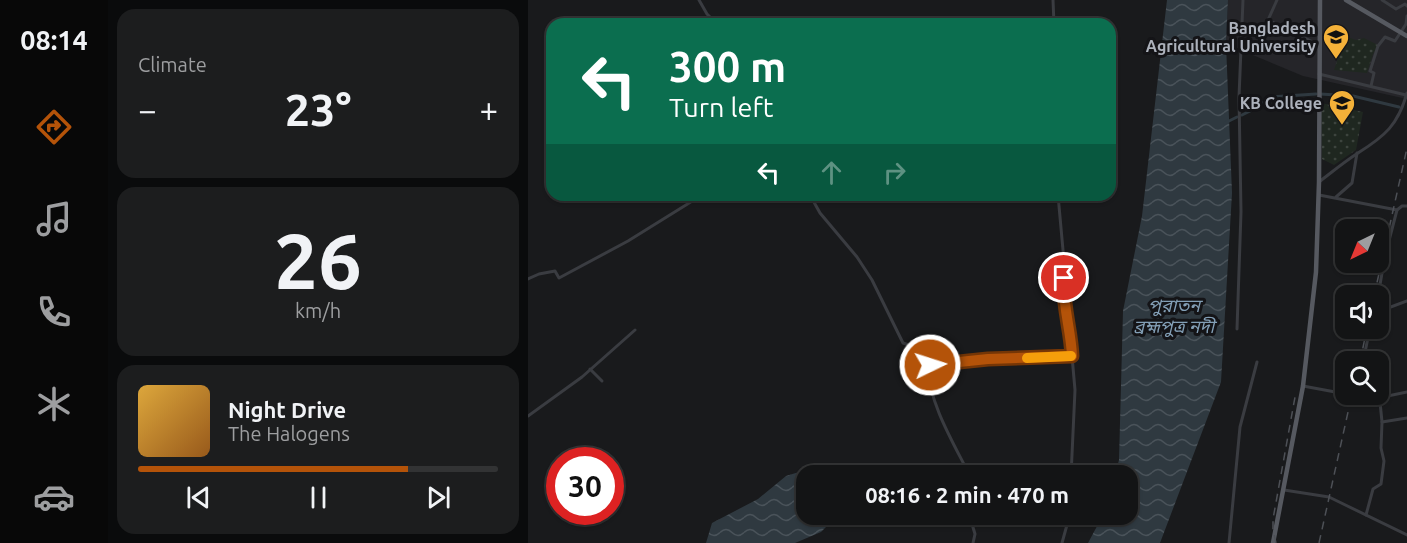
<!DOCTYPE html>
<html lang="en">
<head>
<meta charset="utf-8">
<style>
	:root { --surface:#131415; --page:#1c1d1e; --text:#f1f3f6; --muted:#9d9ea0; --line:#323334; --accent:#b45309 }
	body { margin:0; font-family:Ubuntu,"Noto Sans Bengali",sans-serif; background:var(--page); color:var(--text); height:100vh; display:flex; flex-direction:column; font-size:22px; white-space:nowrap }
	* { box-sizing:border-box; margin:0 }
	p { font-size:20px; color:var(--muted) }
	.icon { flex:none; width:33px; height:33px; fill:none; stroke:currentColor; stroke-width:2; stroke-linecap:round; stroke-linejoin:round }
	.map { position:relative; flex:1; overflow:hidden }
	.details { display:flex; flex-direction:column; gap:9px; padding:9px; background:#0a0b0c; width:420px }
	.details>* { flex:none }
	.hud { position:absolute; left:18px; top:18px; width:570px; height:183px; border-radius:18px; box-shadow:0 2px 4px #0004,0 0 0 2px var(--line); background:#0b6e4f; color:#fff; overflow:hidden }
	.needle { width:39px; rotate:223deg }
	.controls { position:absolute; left:807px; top:219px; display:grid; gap:12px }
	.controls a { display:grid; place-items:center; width:54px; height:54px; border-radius:12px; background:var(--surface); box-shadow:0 2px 4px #0004,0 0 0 2px var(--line); font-size:30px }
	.speed { position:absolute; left:18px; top:447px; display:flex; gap:12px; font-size:30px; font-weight:700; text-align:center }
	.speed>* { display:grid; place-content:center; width:78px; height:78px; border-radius:50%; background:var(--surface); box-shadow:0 2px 4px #0004,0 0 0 2px var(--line); line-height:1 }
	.speed .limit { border:9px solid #d22; background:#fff; color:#111 }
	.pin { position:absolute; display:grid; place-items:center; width:51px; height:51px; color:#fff; margin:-26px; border:3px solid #fff; border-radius:50%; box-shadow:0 2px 6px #0007 }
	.me { position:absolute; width:66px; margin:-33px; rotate:86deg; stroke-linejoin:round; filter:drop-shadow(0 0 4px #0008) }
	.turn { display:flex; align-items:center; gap:21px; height:126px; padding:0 24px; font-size:27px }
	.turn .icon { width:78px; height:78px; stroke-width:2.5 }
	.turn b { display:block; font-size:42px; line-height:51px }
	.lanes { display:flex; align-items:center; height:57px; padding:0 24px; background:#0003; justify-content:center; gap:30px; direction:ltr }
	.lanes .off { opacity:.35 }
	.big { font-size:45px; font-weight:600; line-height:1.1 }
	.details .widget { flex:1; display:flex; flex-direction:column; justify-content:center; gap:9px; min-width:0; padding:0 21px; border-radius:18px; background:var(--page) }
	.details .dial { align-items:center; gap:0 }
	.dial b { font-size:78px; line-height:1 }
	.song { display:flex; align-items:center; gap:18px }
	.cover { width:72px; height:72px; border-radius:9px; background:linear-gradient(135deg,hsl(40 70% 55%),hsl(30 70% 35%)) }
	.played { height:6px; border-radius:3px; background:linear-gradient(90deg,var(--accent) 75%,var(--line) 75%) }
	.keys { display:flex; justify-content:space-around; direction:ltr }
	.heat { display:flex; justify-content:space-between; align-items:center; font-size:33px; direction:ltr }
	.trip { position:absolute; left:268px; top:465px; width:342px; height:60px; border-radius:18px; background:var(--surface); box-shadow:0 2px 4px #0004,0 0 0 2px var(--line); font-weight:600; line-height:60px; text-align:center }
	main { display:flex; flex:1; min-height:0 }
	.menu { display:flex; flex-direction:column; width:108px; justify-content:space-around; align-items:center; background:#080808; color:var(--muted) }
	.menu .icon { width:42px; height:42px }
	.menu .current { color:var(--accent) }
	.menu b { font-size:27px; color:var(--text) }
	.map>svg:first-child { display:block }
	.built { fill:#252529 }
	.park { fill:url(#park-dots) }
	.water { fill:url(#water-waves) }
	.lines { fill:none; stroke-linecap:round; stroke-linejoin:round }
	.canal { stroke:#2f3940; stroke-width:3 }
	.minor { stroke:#3a3c41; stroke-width:3 }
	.major { stroke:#565960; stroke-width:4.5 }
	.rail { stroke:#4d5056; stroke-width:1.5; stroke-dasharray:8 6; stroke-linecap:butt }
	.route-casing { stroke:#753606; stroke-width:15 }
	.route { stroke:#b45309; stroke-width:10 }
	.slow { stroke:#f59e0b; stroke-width:10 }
	.labels { text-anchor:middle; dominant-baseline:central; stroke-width:6; stroke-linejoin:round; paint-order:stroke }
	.poi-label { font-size:16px; font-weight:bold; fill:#acb1bb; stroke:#141417; text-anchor:end }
	.water-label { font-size:18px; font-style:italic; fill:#839fb6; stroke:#141417 }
</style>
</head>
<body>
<main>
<nav class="menu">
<b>08:14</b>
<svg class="icon current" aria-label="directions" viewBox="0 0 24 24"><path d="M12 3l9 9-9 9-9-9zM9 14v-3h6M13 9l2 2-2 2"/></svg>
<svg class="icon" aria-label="music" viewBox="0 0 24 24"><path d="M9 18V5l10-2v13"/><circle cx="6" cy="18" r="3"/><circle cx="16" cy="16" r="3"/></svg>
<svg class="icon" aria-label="phone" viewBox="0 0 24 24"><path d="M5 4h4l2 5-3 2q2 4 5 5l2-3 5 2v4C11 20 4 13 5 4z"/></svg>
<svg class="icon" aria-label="climate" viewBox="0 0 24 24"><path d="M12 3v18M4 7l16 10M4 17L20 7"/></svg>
<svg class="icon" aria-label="car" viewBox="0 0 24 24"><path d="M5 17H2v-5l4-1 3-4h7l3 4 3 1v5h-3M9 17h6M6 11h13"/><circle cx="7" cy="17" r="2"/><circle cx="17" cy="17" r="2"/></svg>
</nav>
<section class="details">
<div class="widget"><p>Climate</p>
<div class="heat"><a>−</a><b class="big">23°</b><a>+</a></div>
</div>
<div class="widget dial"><b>26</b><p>km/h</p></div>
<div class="widget">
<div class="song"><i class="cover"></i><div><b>Night Drive</b><p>The Halogens</p></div></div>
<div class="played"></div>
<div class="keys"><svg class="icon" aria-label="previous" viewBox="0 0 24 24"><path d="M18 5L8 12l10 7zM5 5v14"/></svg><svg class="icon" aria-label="pause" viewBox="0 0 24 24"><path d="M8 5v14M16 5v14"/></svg><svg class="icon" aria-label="next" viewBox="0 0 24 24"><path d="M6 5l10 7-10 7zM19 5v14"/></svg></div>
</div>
</section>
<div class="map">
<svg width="879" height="543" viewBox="0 0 879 543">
	<defs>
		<pattern id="park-dots" width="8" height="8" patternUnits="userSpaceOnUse" patternTransform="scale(1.5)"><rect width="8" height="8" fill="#1f2720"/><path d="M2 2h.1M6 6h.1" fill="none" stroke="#3d443e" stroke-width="1.8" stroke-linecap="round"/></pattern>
		<pattern id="water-waves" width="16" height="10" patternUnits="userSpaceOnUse" patternTransform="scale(1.5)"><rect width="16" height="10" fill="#2f3940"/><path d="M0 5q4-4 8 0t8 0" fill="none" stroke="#4a535a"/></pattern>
	</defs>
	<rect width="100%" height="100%" fill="#191a1c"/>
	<polygon class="built" points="700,0 879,0 879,99 775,76 698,44"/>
	<g class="park">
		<polygon points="817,36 828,40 836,38 848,44 850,46 845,54 839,73 806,70"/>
		<polygon points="793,103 835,112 828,150 806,165 794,159"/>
	</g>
	<g class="water">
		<polygon points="639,0 700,0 698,44 704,193 693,382 632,543 560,543 575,515 600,514 600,476 587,475 591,460 595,311 614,216"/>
		<polygon points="271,472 289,475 279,476 279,514 310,515 293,532 267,543 178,543 184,523 230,499 258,476"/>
	</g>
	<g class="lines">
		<g class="canal">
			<polyline points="792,94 825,96 871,107"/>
			<polyline points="714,115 730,107 742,97 788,94"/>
			<polyline points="697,123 709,117"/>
		</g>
		<g class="minor">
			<polyline points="171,0 179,14 189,24"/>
			<polyline points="525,0 526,24"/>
			<polyline points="749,0 740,20 791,45"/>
			<polyline points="854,0 868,9 877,4 879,6"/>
			<polyline points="791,74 878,95"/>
			<polyline points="843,86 846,73 842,71 843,68 850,46 857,37 867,41 878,24 879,16"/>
			<path d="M 791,182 C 804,172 816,162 830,153 C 857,136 870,125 879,93"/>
			<polyline points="282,195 292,213 329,257 344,280 375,343 381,345 401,343 402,365"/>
			<polyline points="791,195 869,210 874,206 879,206"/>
			<polyline points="808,197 824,183 829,153"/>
			<polyline points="0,279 11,274 27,271 31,278 100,241 174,195"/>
			<polyline points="850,296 857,256 869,210"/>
			<polyline points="852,311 879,301"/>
			<polyline points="709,329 713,212 711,97 715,0"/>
			<polyline points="835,362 842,328"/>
			<polyline points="62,369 74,381"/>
			<polyline points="775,386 818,394"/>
			<polyline points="824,394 847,395 852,402 854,422 853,448 856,461 853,484 845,489 838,515"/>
			<polyline points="850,398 879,392"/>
			<polyline points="0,416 54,377 107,330"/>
			<polyline points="854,422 879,418"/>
			<path d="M 442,476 C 426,444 401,403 400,368 L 402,365 L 460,359 L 544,356 L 540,313 L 534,296 L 536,261 L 530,195"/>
			<polyline points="543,476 547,390 544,356"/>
			<polyline points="756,490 801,497 879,535"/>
			<polyline points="441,514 447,534 445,543"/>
			<polyline points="534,543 542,514"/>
			<polyline points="701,543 712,427 729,362"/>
		</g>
		<g class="major">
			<polyline points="818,0 879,36"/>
			<polyline points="745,543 775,386 788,272 791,182 792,0"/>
		</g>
		<g class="rail">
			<polyline points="846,296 879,148"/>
			<polyline points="832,362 839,328"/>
			<polyline points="748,543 745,530 745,519 767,397"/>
			<polyline points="791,543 824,394"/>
		</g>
	</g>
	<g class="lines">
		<g class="route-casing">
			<path id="route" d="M 402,365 L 460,359 L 544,356 C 543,330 534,304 536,278"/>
		</g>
		<use href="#route" class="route"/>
		<polyline class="slow" points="499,358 543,356"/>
	</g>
	<defs>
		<g id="university-pin" transform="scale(1.35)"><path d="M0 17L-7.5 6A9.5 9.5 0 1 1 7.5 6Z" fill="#f4b139" stroke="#141417"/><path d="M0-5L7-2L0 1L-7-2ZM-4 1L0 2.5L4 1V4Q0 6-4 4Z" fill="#111"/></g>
	</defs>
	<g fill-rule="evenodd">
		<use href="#university-pin" x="808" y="37"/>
		<use href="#university-pin" x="814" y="103"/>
	</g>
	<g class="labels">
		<g class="poi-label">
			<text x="788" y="28">Bangladesh<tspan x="788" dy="18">Agricultural University</tspan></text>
			<text x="794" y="103">KB College</text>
		</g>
		<g class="water-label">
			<text x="646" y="305">পুরাতন<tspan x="646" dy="21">ব্রহ্মপুত্র নদী</tspan></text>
		</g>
	</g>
</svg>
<div class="controls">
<a><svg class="needle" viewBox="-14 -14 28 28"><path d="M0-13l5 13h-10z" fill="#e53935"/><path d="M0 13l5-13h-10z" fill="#9d9ea0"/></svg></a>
<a><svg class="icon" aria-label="sound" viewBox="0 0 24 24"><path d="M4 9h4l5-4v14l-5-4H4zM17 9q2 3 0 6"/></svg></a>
<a><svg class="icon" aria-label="search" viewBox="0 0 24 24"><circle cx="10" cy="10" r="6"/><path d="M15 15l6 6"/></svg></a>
</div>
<div class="speed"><div class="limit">30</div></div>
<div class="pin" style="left:536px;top:278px;background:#d93025"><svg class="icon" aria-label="arrive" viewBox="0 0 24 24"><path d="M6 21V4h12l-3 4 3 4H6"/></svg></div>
<svg class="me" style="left:402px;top:365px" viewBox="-20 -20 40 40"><circle r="17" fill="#b45309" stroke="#fff" stroke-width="3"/><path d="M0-11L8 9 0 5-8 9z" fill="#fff"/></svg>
<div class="trip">08:16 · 2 min · 470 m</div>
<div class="hud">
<div class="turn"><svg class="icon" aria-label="left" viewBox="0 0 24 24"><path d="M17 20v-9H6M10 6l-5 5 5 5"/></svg><div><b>300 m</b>Turn left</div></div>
<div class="lanes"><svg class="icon" aria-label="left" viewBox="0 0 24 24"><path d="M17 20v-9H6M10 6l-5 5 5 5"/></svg><svg class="icon off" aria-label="ahead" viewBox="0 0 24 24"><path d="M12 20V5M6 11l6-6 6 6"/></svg><svg class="icon off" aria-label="right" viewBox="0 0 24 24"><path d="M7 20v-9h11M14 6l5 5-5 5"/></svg></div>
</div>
</div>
</main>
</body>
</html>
